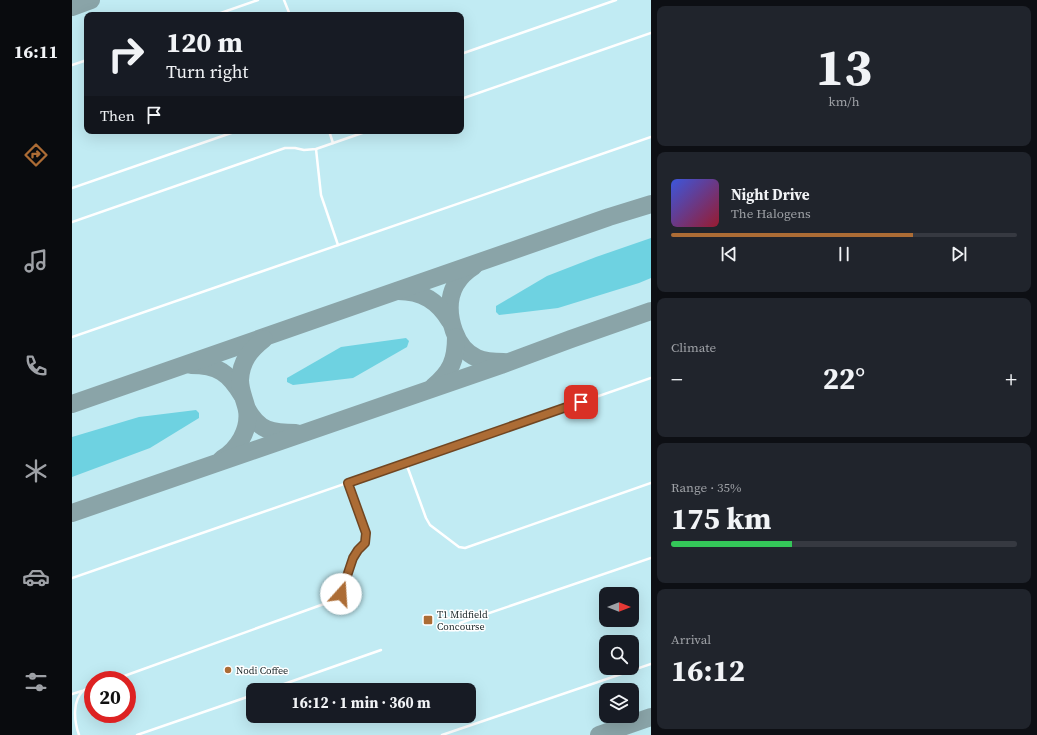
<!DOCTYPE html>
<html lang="en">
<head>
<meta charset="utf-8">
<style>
	:root { --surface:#171b24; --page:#20242c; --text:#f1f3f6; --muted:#9ea1a6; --line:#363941; --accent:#ac6c35 }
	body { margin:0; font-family:"Source Serif 4",serif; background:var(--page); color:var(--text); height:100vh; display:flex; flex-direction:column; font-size:15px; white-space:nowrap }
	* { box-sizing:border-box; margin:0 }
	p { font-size:13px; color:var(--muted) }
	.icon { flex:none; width:22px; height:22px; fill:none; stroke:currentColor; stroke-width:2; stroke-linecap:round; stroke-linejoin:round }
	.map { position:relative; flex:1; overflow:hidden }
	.drawer { display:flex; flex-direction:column; gap:6px; padding:6px; background:#0d0f14; width:386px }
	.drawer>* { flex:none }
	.banner { position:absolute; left:12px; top:12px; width:380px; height:122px; border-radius:8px; box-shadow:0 4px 16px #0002; background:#171b24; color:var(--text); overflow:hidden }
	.needle { width:26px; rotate:90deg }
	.controls { position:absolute; left:527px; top:587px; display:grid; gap:8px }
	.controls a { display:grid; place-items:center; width:40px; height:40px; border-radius:8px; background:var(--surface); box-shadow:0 4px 16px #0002; font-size:20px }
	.speed { position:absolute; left:12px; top:671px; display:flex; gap:8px; font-size:20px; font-weight:700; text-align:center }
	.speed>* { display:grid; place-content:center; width:52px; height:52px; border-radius:50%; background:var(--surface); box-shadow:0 4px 16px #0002; line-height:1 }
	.speed .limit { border:6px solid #d22; background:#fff; color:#111 }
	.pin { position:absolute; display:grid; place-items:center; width:34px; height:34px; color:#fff; margin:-17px; border-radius:8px; box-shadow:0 2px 6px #0006 }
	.me { position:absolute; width:44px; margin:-22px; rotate:19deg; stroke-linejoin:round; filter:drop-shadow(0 0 3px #0008) }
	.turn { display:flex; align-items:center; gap:14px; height:84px; padding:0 16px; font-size:18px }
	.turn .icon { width:52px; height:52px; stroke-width:2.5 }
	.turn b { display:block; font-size:28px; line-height:34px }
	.then { display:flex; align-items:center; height:38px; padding:0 16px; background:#0003; gap:8px; font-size:15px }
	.big { font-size:30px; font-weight:700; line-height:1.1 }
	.drawer .tile { flex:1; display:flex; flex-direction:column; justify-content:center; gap:6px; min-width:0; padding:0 14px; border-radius:8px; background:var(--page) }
	.drawer .dial { align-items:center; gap:0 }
	.dial b { font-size:52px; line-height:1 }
	.song { display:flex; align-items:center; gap:12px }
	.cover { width:48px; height:48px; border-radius:6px; background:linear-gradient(135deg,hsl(230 70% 55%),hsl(350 70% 35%)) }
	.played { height:4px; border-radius:2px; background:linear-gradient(90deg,var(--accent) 70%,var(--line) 70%) }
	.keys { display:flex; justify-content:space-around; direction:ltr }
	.heat { display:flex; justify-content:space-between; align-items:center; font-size:22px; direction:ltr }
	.charge { height:6px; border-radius:3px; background:linear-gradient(90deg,#34c759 35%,var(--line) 0) }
	.trip { position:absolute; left:174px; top:683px; width:230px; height:40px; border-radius:8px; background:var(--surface); box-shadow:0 4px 16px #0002; font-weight:700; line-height:40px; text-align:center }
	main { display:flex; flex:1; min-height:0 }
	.dock { display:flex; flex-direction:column; width:72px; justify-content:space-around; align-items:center; background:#090b0e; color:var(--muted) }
	.dock .icon { width:28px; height:28px }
	.dock .selected { color:var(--accent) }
	.dock b { font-size:18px; color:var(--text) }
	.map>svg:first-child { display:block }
	.built { fill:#c1ebf3; fill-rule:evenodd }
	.green { fill:#6ed2e1 }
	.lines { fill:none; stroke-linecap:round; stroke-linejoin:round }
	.taxiway { stroke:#8aa4a8; stroke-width:18 }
	.lane { stroke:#fff; stroke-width:2.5 }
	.route-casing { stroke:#704622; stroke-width:10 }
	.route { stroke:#ac6c35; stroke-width:7 }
	.poi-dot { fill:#ac6c35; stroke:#fff; stroke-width:1.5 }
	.labels { text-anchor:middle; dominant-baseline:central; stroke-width:3; stroke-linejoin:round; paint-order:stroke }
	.poi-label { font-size:10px; fill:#182426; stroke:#fff; text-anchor:start }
</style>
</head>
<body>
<main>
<nav class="dock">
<b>16:11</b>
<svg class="icon selected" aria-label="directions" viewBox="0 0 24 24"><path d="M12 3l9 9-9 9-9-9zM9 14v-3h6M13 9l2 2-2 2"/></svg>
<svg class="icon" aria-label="music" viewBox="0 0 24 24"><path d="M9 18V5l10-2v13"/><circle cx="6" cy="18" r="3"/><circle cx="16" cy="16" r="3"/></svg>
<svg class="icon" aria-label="phone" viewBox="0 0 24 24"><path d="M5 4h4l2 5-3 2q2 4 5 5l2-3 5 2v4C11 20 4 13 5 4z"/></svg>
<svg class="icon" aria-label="climate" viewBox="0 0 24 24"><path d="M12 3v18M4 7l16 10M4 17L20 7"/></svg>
<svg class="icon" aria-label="car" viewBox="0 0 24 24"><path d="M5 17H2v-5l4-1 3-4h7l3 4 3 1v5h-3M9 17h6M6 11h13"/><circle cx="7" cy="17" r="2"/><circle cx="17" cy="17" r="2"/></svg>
<svg class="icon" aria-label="filters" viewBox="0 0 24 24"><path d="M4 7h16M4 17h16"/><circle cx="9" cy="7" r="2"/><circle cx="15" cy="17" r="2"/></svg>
</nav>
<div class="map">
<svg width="579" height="735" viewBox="0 0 579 735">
	<rect width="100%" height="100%" fill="#d6f8fd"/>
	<path class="built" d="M 0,0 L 579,0 L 579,735 L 0,735 ZM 15,15 L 389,15 L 389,131 L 15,131 ZM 534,594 L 560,594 L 560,620 L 534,620 ZM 534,642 L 560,642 L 560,668 L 534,668 ZM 21,680 L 55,680 L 55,714 L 21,714 ZM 181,690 L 397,690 L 397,716 L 181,716 ZM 534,690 L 560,690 L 560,716 L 534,716 Z"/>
	<g class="green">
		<polygon points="579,238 579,278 567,283 486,308 427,315 424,312 424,306 475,276 524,257"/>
		<polygon points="334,338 337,341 335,347 281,378 221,385 215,382 215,378 269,347"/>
		<polygon points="124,410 127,413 127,418 78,448 0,477 0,437 67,417"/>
	</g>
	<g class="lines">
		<g class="taxiway">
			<polyline points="0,7 19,0"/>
			<path d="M 402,266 C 378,281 373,305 382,331 C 386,342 393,353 405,358 C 413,362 422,362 432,362"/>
			<path d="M 326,291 C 350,291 366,301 378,321"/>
			<path d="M 119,365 C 146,365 157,373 170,395"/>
			<path d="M 361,387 C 379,372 384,360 384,337"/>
			<polyline points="0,404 537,217 579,204"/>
			<path d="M 175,409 C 187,431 200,433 224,433"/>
			<path d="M 150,459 C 166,449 178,430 175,410 C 173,400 168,391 168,380 C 169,361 178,350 192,339"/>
			<polyline points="0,513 429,365 499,339 579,311"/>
			<polyline points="527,735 579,717"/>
		</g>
		<g class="lane">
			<polyline points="212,0 218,15"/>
			<polyline points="143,15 186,0"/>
			<polyline points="389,54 544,0"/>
			<polyline points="0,65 15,60"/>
			<polyline points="389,99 579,33"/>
			<polyline points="257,131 261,143"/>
			<polyline points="244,149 249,195 266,245"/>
			<polyline points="0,188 165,131"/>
			<polyline points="0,222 213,148 223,148 232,150 244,149 296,131"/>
			<polyline points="0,337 579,137"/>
			<polyline points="334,463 354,518 358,525 387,547 393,548 579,483"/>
			<polyline points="0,578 579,378"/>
			<polyline points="388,623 579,558"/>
			<polyline points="41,680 263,600 269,593 281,558 286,550 293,543 294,533 276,483"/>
			<polyline points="195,690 309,650"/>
			<polyline points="0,694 10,691"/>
			<path d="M 7,735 C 2,721 0,700 12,690 C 14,689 18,688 21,687"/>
			<polyline points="65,735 181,695"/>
			<polyline points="370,735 579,664"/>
		</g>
	</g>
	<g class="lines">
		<g class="route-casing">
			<polyline id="route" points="269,594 281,558 286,550 293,543 294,533 276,483 509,402"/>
		</g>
		<use href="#route" class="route"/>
	</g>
	<g class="poi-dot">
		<rect x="351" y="615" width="10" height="10" rx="2"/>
		<circle cx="156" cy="670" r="4"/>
	</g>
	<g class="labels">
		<g class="poi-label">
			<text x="365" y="614">T1 Midfield<tspan x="365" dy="12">Concourse</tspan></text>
			<text x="164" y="670">Nodi Coffee</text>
		</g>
	</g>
</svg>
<div class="controls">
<a><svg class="needle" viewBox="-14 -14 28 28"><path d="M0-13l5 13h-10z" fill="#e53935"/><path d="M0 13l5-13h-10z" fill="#9ea1a6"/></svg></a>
<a><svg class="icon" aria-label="search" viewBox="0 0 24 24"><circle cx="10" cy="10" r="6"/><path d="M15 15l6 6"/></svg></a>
<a><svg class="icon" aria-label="layers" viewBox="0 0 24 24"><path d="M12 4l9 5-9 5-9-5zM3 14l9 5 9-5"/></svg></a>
</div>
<div class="speed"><div class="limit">20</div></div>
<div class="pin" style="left:509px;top:402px;background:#d93025"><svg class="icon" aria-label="arrive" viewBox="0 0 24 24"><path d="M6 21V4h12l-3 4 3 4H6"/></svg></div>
<svg class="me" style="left:269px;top:594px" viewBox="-20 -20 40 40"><circle r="19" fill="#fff"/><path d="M0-13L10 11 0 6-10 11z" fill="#ac6c35"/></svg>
<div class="trip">16:12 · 1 min · 360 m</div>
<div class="banner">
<div class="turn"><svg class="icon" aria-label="right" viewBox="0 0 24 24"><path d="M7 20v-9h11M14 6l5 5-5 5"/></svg><div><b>120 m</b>Turn right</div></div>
<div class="then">Then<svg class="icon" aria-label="arrive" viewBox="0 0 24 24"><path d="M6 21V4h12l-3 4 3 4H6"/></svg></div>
</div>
</div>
<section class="drawer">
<div class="tile dial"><b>13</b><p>km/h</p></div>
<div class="tile">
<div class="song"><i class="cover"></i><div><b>Night Drive</b><p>The Halogens</p></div></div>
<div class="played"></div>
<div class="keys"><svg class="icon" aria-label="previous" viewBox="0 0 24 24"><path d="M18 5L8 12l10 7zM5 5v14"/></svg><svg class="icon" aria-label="pause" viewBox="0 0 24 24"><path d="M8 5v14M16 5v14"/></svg><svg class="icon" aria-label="next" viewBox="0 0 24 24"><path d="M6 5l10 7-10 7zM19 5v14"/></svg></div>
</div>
<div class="tile"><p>Climate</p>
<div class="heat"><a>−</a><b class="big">22°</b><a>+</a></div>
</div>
<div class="tile"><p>Range · 35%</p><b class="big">175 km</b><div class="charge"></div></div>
<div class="tile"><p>Arrival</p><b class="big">16:12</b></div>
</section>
</main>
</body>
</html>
